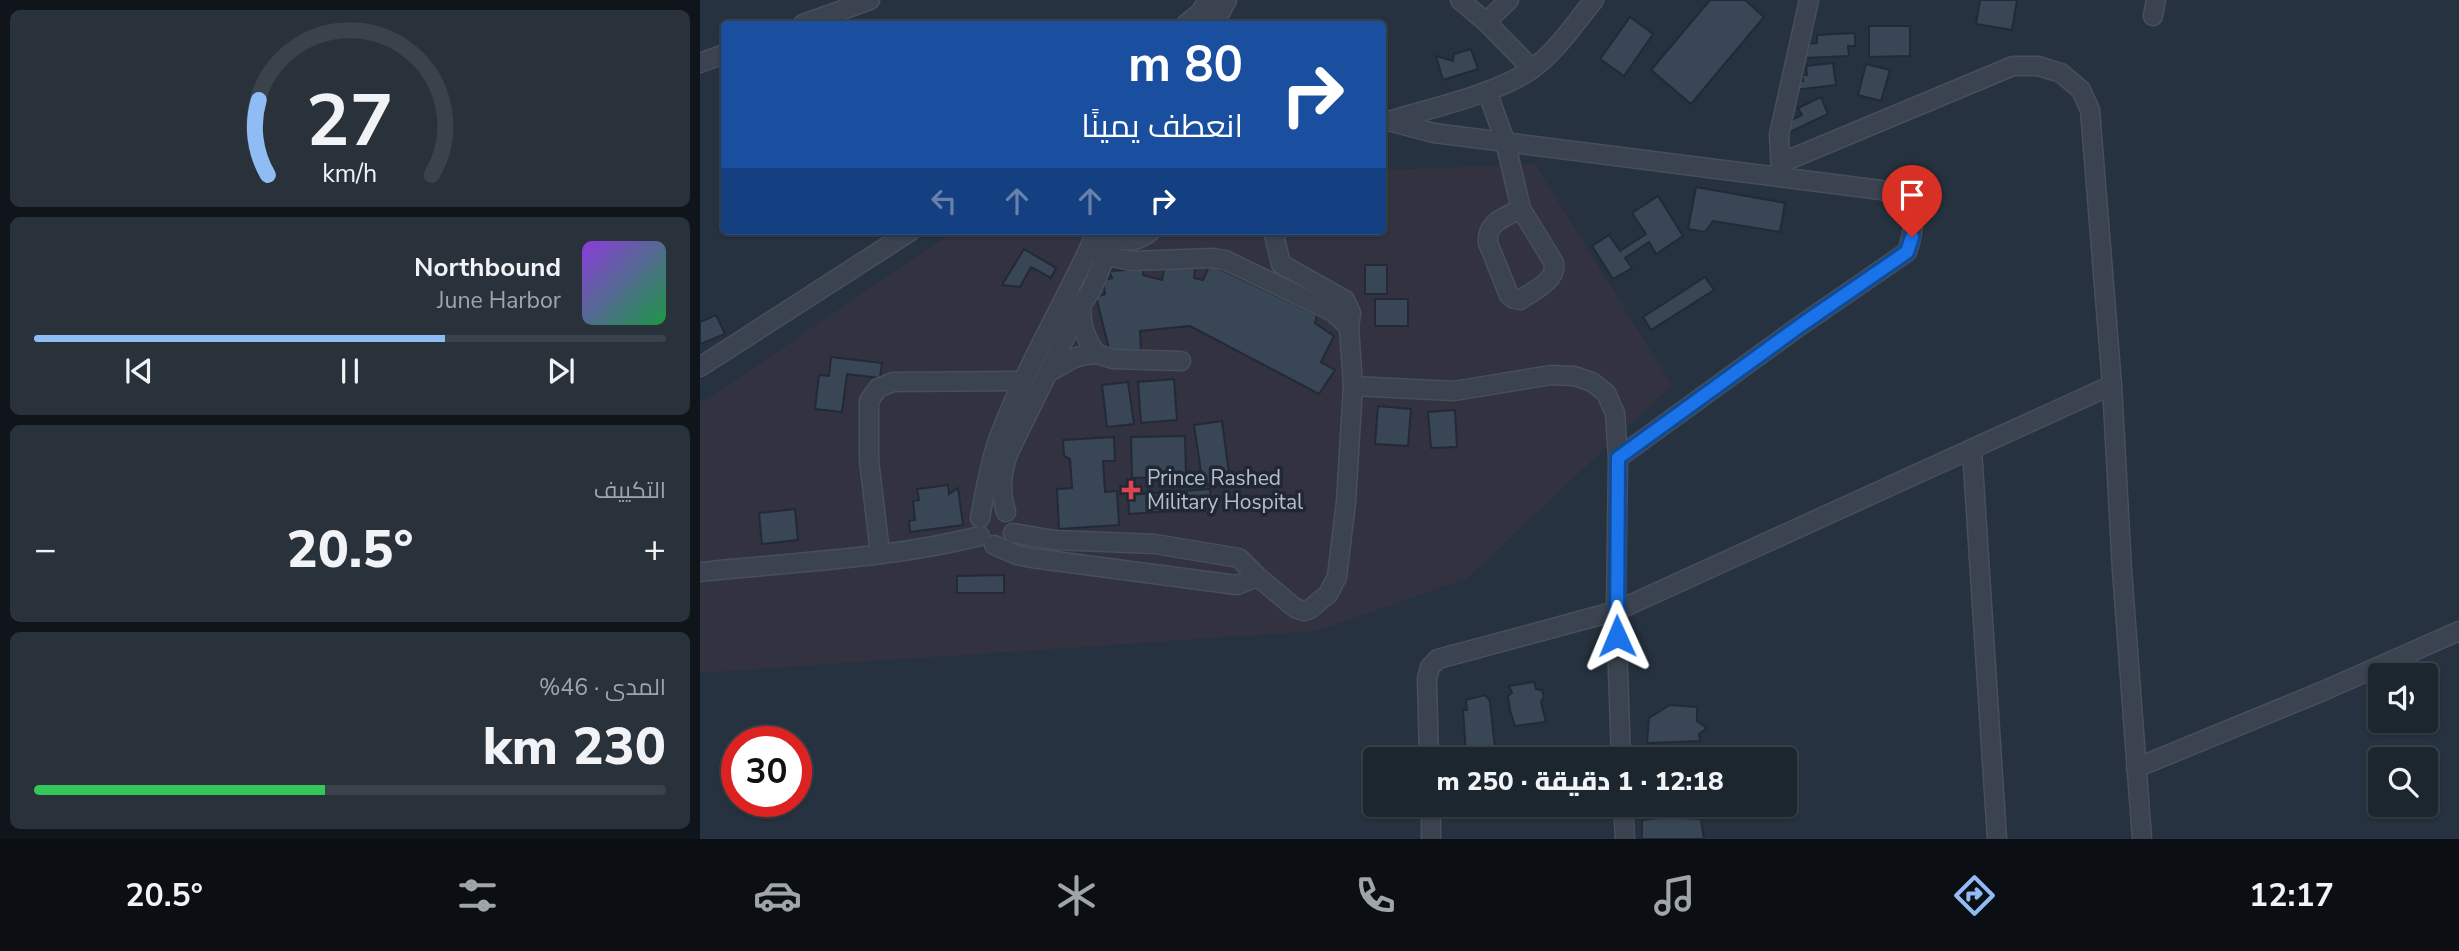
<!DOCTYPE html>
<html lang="ar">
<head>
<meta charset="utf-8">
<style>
	:root { --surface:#1c262f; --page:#29323b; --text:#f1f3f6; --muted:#a0a5aa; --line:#3a434b; --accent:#90bcf5 }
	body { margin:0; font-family:"Nunito Sans",Cairo,sans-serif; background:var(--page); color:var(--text); direction:rtl; height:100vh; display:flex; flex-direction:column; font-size:26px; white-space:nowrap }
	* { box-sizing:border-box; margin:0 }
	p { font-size:23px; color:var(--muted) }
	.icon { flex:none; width:38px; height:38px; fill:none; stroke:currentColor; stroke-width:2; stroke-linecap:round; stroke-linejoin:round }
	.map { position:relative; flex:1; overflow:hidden; direction:ltr }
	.details { display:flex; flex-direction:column; gap:10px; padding:10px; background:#0f151a; width:700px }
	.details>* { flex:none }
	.hud { position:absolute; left:21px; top:21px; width:665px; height:214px; border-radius:7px; box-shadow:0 2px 5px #0004,0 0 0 2px var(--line); direction:rtl; background:#1a4fa0; color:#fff; overflow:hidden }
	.fabs { position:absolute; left:1668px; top:663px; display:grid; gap:14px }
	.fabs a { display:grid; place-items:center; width:70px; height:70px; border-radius:7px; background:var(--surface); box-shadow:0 2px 5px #0004,0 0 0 2px var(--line); font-size:35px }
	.speed { position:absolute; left:21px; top:726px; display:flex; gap:14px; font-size:35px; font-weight:700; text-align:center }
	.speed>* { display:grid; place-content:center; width:91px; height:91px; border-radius:50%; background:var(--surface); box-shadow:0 2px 5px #0004,0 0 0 2px var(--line); line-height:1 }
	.speed .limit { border:10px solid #d22; background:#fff; color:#111 }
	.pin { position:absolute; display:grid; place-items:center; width:60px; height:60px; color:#fff; margin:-72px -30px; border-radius:50% 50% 50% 0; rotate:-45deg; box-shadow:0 0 7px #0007 }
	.pin .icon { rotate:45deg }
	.me { position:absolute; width:77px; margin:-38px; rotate:359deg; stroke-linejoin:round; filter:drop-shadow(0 0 5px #0008) }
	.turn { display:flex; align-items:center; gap:24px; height:147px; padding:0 28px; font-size:32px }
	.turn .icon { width:91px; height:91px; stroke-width:2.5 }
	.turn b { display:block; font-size:49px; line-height:60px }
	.lanes { display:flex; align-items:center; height:66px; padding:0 28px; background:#0003; justify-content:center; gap:35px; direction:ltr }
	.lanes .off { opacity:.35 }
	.big { font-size:52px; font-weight:800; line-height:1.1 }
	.details .widget { flex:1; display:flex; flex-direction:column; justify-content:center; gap:10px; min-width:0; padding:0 24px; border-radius:10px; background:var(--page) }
	.details .dial { align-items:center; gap:0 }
	.dial svg { height:182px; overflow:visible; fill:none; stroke:var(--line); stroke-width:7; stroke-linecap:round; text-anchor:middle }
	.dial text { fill:var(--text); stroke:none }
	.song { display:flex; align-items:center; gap:21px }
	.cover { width:84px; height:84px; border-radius:10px; background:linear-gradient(135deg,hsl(270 70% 55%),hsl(140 70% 35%)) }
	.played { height:7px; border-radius:4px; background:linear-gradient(90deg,var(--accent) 65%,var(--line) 65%) }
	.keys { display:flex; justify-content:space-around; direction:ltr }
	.heat { display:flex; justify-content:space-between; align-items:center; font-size:38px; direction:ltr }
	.charge { height:10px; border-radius:5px; background:linear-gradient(90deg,#34c759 46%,var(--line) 0) }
	.trip { position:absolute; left:663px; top:747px; width:434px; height:70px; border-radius:7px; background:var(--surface); box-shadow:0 2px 5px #0004,0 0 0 2px var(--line); font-weight:800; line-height:70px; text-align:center; direction:rtl }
	.menu { display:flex; height:112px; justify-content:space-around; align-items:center; background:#0b0f13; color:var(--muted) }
	.menu .icon { width:49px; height:49px }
	.menu .active { color:var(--accent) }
	.menu b { font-size:32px; color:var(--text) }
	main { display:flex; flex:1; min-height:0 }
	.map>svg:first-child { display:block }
	.medical { fill:#333240 }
	.building { fill:#384655; stroke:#212a36; stroke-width:2 }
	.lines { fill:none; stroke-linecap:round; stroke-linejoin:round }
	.minor-casing { stroke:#464f5b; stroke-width:21 }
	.minor { stroke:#3a434f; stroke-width:18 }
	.route-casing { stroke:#114b97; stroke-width:18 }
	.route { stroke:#1a73e8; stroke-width:12 }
	.health-dot { fill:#e0444e; stroke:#1f2834; stroke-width:2.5 }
	.labels { text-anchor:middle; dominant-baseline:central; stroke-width:7; stroke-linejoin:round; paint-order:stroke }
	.poi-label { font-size:21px; fill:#b6bec9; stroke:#1f2834; text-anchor:start }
</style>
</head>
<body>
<main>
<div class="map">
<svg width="1759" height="839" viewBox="0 0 1759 839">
	<rect width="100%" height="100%" fill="#26323f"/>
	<polygon class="medical" points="835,164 972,385 768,578 617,631 0,673 0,402 13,395 254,231 682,231 683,170"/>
	<g class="building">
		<polygon points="1010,0 1045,0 1064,17 991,104 951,70"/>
		<polygon points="1280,0 1317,0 1312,30 1276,24"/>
		<polygon points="930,17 953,34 924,76 900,59"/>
		<polygon points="1169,26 1210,26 1210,56 1169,57"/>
		<polygon points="1155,33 1155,46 1148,46 1149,56 1105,58 1104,44 1117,43 1117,35"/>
		<polygon points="771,49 778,69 743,80 736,56 753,61 754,54"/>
		<polygon points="1133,63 1136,85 1094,90 1093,83 1103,81 1102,75 1107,75 1106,66"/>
		<polygon points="1166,64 1190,70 1181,101 1158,95"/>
		<polygon points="1121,97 1128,114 1090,132 1089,121 1102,115 1098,108"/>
		<polygon points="996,187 1085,203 1080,232 1013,221 1005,232 988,229"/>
		<polygon points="958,196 983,236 956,254 949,242 925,258 932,268 913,279 892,246 909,235 920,251 946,234 932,213"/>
		<polygon points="324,249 356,268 351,278 331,267 320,287 302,285"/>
		<polygon points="510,264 617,315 615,323 634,336 621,362 635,370 619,394 490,326 440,331 441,350 410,353 396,297 405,294 403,281 412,278 409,271 443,269 443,275 462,280 464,269 495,266 494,278 503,280"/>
		<rect x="665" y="265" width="22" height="29"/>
		<polygon points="1005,277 1014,290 951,330 943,317"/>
		<rect x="675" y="299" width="33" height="27"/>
		<polygon points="16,315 25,334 0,344 0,322"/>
		<polygon points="131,357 182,363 180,378 147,374 142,412 115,409 119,375 129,376"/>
		<polygon points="474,379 477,420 441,423 438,382"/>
		<polygon points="428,382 434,424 407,427 402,385"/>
		<polygon points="678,406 711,409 708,446 675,444"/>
		<polygon points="755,410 757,447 731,448 728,412"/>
		<polygon points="522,421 530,481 503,485 494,425"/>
		<polygon points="485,436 486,476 432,478 431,437"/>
		<polygon points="414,437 415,461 403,461 405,492 417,491 419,525 359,529 357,489 372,488 370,459 364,456 363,440"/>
		<polygon points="248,485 249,494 258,488 263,525 210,532 209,521 215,520 213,501 219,500 217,489"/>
		<polygon points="510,489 512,508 429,514 428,495"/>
		<polygon points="95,509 98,540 62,544 59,513"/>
		<polygon points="304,575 304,593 257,593 257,576"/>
		<polygon points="834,682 836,689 842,690 844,697 841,702 846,722 815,726 810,710 808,696 812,693 809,686"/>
		<polygon points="785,695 790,701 795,749 766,754 763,710 767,710 766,700"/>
		<polygon points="970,705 997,707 997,721 1007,728 999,734 1000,741 947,743 949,718"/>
		<polygon points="966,817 1001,819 1004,839 942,839 942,820"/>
	</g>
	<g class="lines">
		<g class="minor-casing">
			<g id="minor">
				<polyline points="760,0 786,22 832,69"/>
				<polyline points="1453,16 1456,0"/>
				<polyline points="786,22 809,0"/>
				<polyline points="103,24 170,0"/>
				<polyline points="486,24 500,13 508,0"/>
				<polyline points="514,24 527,0"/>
				<polyline points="0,63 24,54"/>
				<path d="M 787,91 L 805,141 L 821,209 L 854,263 C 857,281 833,291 820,300 L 814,299 L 809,295 L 788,243 C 786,222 805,217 821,209"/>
				<path d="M 689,121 L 734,133 L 1181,190 C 1216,200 1218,220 1207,252 L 1101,325 L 918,458"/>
				<path d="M 689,121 C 731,108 797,94 832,69 C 857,51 875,23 894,0"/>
				<polyline points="1081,163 1313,66 1338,66 1361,73 1381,90 1390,110 1412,385 1422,570 1442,839"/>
				<polyline points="1081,171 1079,135 1109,0"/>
				<path d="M 413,238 C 429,242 438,242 451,231"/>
				<polyline points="396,253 431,261 513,258 525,260 633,312 649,327"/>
				<path d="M 381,306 C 381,323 385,340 397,354"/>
				<polyline points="0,367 211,231"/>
				<polyline points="348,373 374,358 385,355 397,354 413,359 481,361"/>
				<polyline points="653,386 754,391 851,375 874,376 892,382 906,393 915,413 918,458 916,611 921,760"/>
				<polyline points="1272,449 1297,839"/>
				<path d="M 306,512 C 300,491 301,475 308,454 L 381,305 L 392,289 L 416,231"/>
				<path d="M 280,518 C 285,492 289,466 298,440 C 325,367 366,301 397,231"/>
				<polyline points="313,533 354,540 455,544 539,558 558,577 595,608 604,611 610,609 628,594 637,577 646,502 653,386 649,327 651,313 645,300 581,264 573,231"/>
				<polyline points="294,545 317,555 332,558 537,585 558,577"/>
				<polyline points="180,553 169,460 169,401 178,388 193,382 323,381"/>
				<path d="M 0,572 C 93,562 189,559 280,536"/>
				<polyline points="729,760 727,679 730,667 738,659 916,611 1412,385"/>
				<polyline points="1436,768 1623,691 1759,631"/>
				<polyline points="731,805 731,839"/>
				<polyline points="923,805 925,839"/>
			</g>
		</g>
		<use href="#minor" class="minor"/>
	</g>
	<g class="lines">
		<g class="route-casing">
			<polyline id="route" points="917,636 918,458 1101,325 1207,252 1212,237"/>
		</g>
		<use href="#route" class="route"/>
	</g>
	<path class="health-dot" d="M427.5 479.5h7v7h7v7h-7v7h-7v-7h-7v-7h7z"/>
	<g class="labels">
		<g class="poi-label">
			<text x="447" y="478">Prince Rashed<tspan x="447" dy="24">Military Hospital</tspan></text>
		</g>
	</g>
</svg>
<div class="fabs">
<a><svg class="icon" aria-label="sound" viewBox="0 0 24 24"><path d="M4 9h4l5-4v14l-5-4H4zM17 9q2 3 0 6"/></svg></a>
<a><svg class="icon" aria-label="search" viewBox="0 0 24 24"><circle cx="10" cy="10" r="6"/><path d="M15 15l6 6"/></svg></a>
</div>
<div class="speed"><div class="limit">30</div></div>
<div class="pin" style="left:1212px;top:237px;background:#d93025"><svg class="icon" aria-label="arrive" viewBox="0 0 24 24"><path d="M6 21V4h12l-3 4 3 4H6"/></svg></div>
<svg class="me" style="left:917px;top:636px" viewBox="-20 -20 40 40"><path d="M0-17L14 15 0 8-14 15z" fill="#1a73e8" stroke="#fff" stroke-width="4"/></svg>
<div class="trip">12:18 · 1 دقيقة · 250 m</div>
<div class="hud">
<div class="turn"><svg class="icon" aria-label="right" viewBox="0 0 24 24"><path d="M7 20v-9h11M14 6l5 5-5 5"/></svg><div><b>80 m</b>انعطف يمينًا</div></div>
<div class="lanes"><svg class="icon off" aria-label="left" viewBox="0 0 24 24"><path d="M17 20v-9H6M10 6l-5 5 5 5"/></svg><svg class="icon off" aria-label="ahead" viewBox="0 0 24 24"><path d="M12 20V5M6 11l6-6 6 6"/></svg><svg class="icon off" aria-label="ahead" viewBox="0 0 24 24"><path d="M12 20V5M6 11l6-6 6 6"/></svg><svg class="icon" aria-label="right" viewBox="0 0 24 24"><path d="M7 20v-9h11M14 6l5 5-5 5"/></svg></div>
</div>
</div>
<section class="details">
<div class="widget dial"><svg viewBox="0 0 100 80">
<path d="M14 69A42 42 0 1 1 86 69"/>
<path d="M14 69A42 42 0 0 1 10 36" stroke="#90bcf5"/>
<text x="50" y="56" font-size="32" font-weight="700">27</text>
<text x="50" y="72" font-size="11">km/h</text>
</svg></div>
<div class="widget">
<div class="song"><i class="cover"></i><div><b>Northbound</b><p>June Harbor</p></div></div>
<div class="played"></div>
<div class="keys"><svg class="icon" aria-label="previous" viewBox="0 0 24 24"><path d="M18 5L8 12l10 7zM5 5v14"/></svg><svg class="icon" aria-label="pause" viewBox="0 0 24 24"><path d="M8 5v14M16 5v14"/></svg><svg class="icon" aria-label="next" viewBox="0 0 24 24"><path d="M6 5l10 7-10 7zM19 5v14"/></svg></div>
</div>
<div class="widget"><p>التكييف</p>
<div class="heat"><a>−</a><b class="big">20.5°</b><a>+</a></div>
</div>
<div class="widget"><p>المدى · 46%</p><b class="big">230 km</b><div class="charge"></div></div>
</section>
</main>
<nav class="menu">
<b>12:17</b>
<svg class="icon active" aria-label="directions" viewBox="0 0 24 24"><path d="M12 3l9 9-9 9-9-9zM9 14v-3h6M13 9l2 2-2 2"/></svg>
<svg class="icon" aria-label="music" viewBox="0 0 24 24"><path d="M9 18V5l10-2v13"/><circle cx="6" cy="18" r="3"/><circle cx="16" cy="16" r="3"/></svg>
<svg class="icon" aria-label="phone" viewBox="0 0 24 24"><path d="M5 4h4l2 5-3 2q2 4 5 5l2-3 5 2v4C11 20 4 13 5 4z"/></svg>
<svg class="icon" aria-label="climate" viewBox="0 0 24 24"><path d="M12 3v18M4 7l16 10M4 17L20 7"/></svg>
<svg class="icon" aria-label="car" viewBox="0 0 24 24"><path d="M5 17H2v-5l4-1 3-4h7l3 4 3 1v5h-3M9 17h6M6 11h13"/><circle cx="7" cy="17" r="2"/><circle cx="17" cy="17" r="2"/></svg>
<svg class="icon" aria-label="filters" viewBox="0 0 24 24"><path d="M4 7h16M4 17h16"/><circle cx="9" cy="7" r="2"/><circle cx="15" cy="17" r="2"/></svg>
<b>20.5°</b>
</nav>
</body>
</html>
